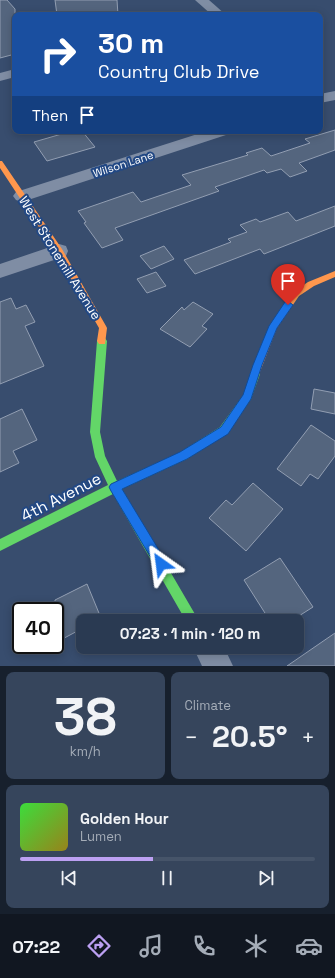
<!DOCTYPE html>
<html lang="en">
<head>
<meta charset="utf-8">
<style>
	:root { --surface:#2a3a52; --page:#36455c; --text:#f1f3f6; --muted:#a5adb8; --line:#465469; --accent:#bca0f2 }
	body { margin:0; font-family:"Space Grotesk",sans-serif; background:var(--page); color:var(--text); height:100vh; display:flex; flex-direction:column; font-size:15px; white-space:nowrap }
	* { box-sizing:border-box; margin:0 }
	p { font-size:13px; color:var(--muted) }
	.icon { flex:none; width:22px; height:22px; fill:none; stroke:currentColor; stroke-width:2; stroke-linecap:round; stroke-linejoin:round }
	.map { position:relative; height:666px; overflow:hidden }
	.panel { display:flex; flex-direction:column; gap:6px; padding:6px; background:#17202d; flex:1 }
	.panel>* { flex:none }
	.guide { position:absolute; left:12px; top:12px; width:311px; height:122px; border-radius:8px; box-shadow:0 2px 10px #0003,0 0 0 1px var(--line); background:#1a4fa0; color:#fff; overflow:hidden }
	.speed { position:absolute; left:12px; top:602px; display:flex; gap:8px; font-size:20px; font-weight:700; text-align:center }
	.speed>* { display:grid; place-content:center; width:52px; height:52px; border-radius:50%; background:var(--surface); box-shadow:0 2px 10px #0003,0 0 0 1px var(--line); line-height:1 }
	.speed .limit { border:2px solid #111; border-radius:6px; background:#fff; color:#111 }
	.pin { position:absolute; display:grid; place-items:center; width:34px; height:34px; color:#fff; margin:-41px -17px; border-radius:50% 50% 50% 0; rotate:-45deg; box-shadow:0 0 4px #0007 }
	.pin .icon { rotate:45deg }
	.me { position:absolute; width:44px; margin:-22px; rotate:329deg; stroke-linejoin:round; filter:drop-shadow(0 0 3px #0008) }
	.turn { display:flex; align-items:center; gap:14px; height:84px; padding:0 20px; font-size:18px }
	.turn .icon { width:52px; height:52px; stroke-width:2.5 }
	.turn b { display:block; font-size:28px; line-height:34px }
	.then { display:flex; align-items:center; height:38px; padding:0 20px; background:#0003; gap:8px; font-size:15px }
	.big { font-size:30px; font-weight:600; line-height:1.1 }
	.panel .tile { flex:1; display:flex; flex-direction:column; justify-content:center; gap:6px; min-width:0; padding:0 14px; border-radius:8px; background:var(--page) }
	.panel .dial { align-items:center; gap:0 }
	.dial b { font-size:52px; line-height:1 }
	.song { display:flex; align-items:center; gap:12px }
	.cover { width:48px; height:48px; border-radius:6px; background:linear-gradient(135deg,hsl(120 70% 55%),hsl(50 70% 35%)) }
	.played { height:4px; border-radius:2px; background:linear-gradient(90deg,var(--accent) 45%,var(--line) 45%) }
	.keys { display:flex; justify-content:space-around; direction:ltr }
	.heat { display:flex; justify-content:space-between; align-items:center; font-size:22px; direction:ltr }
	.panel .tiles { flex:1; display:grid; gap:6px; grid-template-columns:1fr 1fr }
	.tile:last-child { grid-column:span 2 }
	.trip { position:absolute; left:76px; top:614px; width:228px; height:40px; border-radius:8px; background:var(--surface); box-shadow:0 2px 10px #0003,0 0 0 1px var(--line); font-weight:600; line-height:40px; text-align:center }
	.dock { display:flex; height:64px; justify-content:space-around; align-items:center; background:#111721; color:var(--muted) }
	.dock .icon { width:28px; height:28px }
	.dock .selected { color:var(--accent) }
	.dock b { font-size:18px; color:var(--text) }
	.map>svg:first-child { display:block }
	.building { fill:#54657e; stroke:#929eb2 }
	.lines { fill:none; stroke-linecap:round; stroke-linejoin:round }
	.street { fill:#7f8da4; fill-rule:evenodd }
	.fast { fill:#63d668; fill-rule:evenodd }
	.slow { fill:#ff974d; fill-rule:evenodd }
	.route { fill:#1a73e8; stroke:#114b97 }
	.labels { text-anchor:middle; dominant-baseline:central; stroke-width:4; stroke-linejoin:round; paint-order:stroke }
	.far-street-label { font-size:11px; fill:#fff; stroke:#224884 }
	.street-label { font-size:13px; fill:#fff; stroke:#224884 }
	.near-street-label { font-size:16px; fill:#fff; stroke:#224884 }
</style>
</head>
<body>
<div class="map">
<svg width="335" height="666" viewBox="0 0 335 666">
	<rect width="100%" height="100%" fill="#384d6e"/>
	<g class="building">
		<polygon points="0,0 7,0 15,9 15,54 0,58"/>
		<polygon points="55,0 117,0 118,15 57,15"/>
		<polygon points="335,130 335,150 299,163 307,171 290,177 281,169 267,173 264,170 215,187 219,191 115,228 123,240 102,248 84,223 86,222 78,211 133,192 141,202 191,185 182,175 248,155 246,153 262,148 271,156 310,143 305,139"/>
		<polygon points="72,131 82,131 95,147 47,161 34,142"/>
		<polygon points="335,206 335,226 264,254 260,249 195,274 184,260 231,242 228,239 247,232 240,225 256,219 260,222 288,212 296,221"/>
		<polygon points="164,246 174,259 151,269 140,256"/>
		<polygon points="156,272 166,286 147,293 137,279"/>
		<polygon points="11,298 16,309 26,305 35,322 25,326 44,366 0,384 0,302"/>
		<polygon points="193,302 213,314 202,326 207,329 190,347 160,329 182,307 184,310"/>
		<polygon points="314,389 335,393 335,414 311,409"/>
		<polygon points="22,409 37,440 13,451 19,463 0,472 0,419"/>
		<polygon points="311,425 335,441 335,456 318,479 310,474 301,486 277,469"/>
		<polygon points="253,483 283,509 246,551 209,518 226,500 232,505"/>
		<polygon points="280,558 313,607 291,621 270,621 244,580"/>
		<polygon points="87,584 101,618 96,621 83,621 83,628 55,643 55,600"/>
		<polygon points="335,633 335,666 287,666"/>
	</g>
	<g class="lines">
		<g class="street">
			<polygon points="195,0 209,0 226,15 212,15"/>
			<polygon points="15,69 15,77 0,81 0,73"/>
			<polygon points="335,91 335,100 320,103 320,94"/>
			<polygon points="207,131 231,131 229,134 28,200 22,202 16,200 13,196 16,192"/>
			<polygon points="59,244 66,246 68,251 66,256 0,278 0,264"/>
			<polygon points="193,647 224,647 233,666 202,666"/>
		</g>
		<polygon class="fast" points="102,337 105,338 107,341 100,432 105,456 117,481 179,453 220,427 244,394 252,371 255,370 258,371 260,374 251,399 228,433 187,459 122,489 199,621 186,621 113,494 0,551 0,539 108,485 95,457 90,432 97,341 99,338"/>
		<g class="slow">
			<polygon points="0,161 2,161 62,249 106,326 107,328 105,344 99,344 97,341 99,328 56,253 0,168"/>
			<polygon points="335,271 335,277 314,286 299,296 277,328 258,377 255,378 252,377 250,374 269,327 293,292 308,282"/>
		</g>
	</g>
	<polygon class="route" points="288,301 293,305 277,328 262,365 251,399 228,434 187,459 122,489 165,560 167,564 165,568 161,570 157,568 111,491 109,487 111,484 180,452 221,427 243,395 253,365 269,326 285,302"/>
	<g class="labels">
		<g class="far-street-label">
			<text transform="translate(123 164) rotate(-18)">Wilson Lane</text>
		</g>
		<g class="street-label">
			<text transform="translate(60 258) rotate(58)">West Stonemill Avenue</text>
		</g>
		<g class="near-street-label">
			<text transform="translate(61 497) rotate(-27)">4th Avenue</text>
		</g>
	</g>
</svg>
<div class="speed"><div class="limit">40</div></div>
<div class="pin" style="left:288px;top:305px;background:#d93025"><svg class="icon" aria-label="arrive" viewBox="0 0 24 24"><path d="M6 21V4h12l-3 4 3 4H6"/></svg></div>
<svg class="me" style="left:161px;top:564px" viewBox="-20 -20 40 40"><path d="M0-17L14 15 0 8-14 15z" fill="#1a73e8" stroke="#fff" stroke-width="4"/></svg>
<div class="trip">07:23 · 1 min · 120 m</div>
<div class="guide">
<div class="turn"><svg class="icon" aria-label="right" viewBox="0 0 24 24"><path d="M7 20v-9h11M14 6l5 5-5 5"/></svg><div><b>30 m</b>Country Club Drive</div></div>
<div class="then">Then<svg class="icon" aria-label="arrive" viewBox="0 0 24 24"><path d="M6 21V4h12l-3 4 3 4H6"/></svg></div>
</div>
</div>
<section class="panel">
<div class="tiles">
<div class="tile dial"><b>38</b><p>km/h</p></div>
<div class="tile"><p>Climate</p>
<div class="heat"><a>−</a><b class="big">20.5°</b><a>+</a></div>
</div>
<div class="tile">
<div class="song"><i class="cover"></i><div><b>Golden Hour</b><p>Lumen</p></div></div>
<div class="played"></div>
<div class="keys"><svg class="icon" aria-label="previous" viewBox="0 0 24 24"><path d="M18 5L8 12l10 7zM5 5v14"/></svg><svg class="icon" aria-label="pause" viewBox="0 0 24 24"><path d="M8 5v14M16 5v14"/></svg><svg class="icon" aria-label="next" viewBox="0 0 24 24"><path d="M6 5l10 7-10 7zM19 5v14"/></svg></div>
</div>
</div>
</section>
<nav class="dock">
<b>07:22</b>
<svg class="icon selected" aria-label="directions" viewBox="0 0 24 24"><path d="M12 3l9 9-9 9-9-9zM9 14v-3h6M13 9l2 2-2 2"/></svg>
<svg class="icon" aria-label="music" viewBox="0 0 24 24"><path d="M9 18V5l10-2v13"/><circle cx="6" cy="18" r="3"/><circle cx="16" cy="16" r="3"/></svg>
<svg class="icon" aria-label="phone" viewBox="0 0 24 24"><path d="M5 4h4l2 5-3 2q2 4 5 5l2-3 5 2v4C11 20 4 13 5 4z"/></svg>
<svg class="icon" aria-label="climate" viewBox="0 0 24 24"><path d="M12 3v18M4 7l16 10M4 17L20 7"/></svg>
<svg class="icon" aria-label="car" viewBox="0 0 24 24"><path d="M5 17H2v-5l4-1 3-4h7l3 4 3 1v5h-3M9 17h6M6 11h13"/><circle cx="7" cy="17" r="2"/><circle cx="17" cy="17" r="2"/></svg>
</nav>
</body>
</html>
